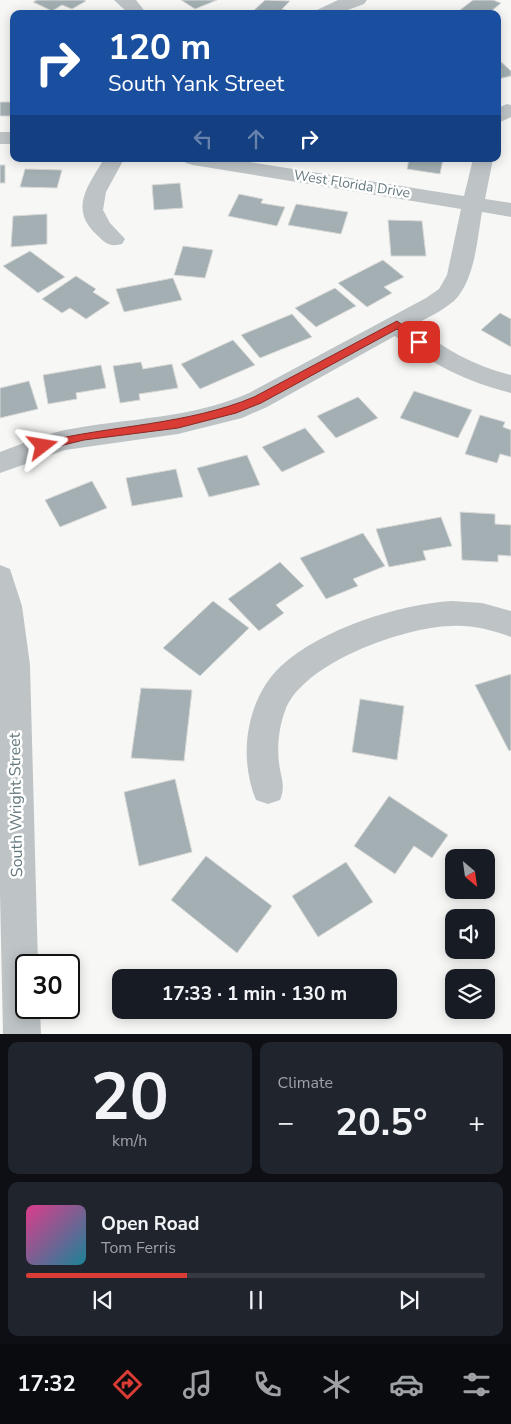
<!DOCTYPE html>
<html lang="en">
<head>
<meta charset="utf-8">
<style>
	:root { --surface:#171b24; --page:#20242c; --text:#f1f3f6; --muted:#9ea1a6; --line:#363941; --accent:#d83c34 }
	body { margin:0; font-family:"Nunito Sans",sans-serif; background:var(--page); color:var(--text); height:100vh; display:flex; flex-direction:column; font-size:19px; white-space:nowrap }
	* { box-sizing:border-box; margin:0 }
	p { font-size:16px; color:var(--muted) }
	.icon { flex:none; width:28px; height:28px; fill:none; stroke:currentColor; stroke-width:2; stroke-linecap:round; stroke-linejoin:round }
	.map { position:relative; height:1034px; overflow:hidden }
	.side { display:flex; flex-direction:column; gap:8px; padding:8px; background:#0d0f14; flex:1 }
	.side>* { flex:none }
	.banner { position:absolute; left:10px; top:10px; width:491px; height:152px; border-radius:10px; box-shadow:0 2px 12px #0003; background:#1a4fa0; color:#fff; overflow:hidden }
	.needle { width:32px; rotate:151deg }
	.fabs { position:absolute; left:445px; top:849px; display:grid; gap:10px }
	.fabs a { display:grid; place-items:center; width:50px; height:50px; border-radius:10px; background:var(--surface); box-shadow:0 2px 12px #0003; font-size:25px }
	.speed { position:absolute; left:15px; top:954px; display:flex; gap:10px; font-size:25px; font-weight:700; text-align:center }
	.speed>* { display:grid; place-content:center; width:65px; height:65px; border-radius:50%; background:var(--surface); box-shadow:0 2px 12px #0003; line-height:1 }
	.speed .limit { border:2px solid #111; border-radius:8px; background:#fff; color:#111 }
	.pin { position:absolute; display:grid; place-items:center; width:42px; height:42px; color:#fff; margin:-21px; border-radius:10px; box-shadow:0 2px 8px #0006 }
	.me { position:absolute; width:55px; margin:-28px; rotate:76deg; stroke-linejoin:round; filter:drop-shadow(0 0 4px #0008) }
	.turn { display:flex; align-items:center; gap:18px; height:105px; padding:0 15px; font-size:22px }
	.turn .icon { width:65px; height:65px; stroke-width:2.5 }
	.turn b { display:block; font-size:35px; line-height:42px }
	.lanes { display:flex; align-items:center; height:48px; padding:0 15px; background:#0003; justify-content:center; gap:25px; direction:ltr }
	.lanes .off { opacity:.35 }
	.big { font-size:38px; font-weight:700; line-height:1.1 }
	.side .tile { flex:1; display:flex; flex-direction:column; justify-content:center; gap:8px; min-width:0; padding:0 18px; border-radius:10px; background:var(--page) }
	.side .dial { align-items:center; gap:0 }
	.dial b { font-size:65px; line-height:1 }
	.song { display:flex; align-items:center; gap:15px }
	.cover { width:60px; height:60px; border-radius:8px; background:linear-gradient(135deg,hsl(330 70% 55%),hsl(190 70% 35%)) }
	.played { height:5px; border-radius:2px; background:linear-gradient(90deg,var(--accent) 35%,var(--line) 35%) }
	.keys { display:flex; justify-content:space-around; direction:ltr }
	.heat { display:flex; justify-content:space-between; align-items:center; font-size:28px; direction:ltr }
	.side .tiles { flex:1; display:grid; gap:8px; grid-template-columns:1fr 1fr }
	.tile:last-child { grid-column:span 2 }
	.trip { position:absolute; left:112px; top:969px; width:285px; height:50px; border-radius:10px; background:var(--surface); box-shadow:0 2px 12px #0003; font-weight:700; line-height:50px; text-align:center }
	.tab-bar { display:flex; height:80px; justify-content:space-around; align-items:center; background:#090b0e; color:var(--muted) }
	.tab-bar .icon { width:35px; height:35px }
	.tab-bar .on { color:var(--accent) }
	.tab-bar b { font-size:22px; color:var(--text) }
	.map>svg:first-child { display:block }
	.building { fill:#a3afb2; stroke:#d9d9d7 }
	.lines { fill:none; stroke-linecap:round; stroke-linejoin:round }
	.minor { fill:#bec4c6; fill-rule:evenodd }
	.route { fill:#d83c34; stroke:#8c2722 }
	.labels { text-anchor:middle; dominant-baseline:central; stroke-width:5; stroke-linejoin:round; paint-order:stroke }
	.far-street-label { font-size:14px; fill:#64787e; stroke:#fff }
	.street-label { font-size:16px; fill:#64787e; stroke:#fff }
</style>
</head>
<body>
<div class="map">
<svg width="511" height="1034" viewBox="0 0 511 1034">
	<rect width="100%" height="100%" fill="#f7f7f5"/>
	<g class="building">
		<polygon points="37,0 84,0 86,1 72,9 62,5 52,11 33,2"/>
		<polygon points="181,0 217,0 195,9"/>
		<polygon points="265,0 290,1 282,9 289,11 287,14 250,14"/>
		<polygon points="473,0 493,0 501,3 488,14 471,14 460,10"/>
		<polygon points="498,59 511,71 511,76 498,79"/>
		<rect x="0" y="102" width="14" height="14"/>
		<polygon points="409,159 443,159 440,174 407,169"/>
		<rect x="0" y="165" width="5" height="18"/>
		<polygon points="25,169 62,170 57,188 20,187"/>
		<polygon points="180,183 183,208 154,210 152,185"/>
		<polygon points="239,194 263,199 261,203 285,207 277,226 228,216"/>
		<polygon points="296,204 348,212 341,234 288,225"/>
		<polygon points="47,214 47,244 11,247 13,216"/>
		<polygon points="388,220 422,221 426,256 391,256"/>
		<polygon points="183,246 213,250 205,278 174,275"/>
		<polygon points="30,251 65,277 38,293 3,266"/>
		<polygon points="383,260 404,277 384,287 392,293 367,307 338,283"/>
		<polygon points="76,276 96,289 93,292 110,303 86,319 70,308 62,313 42,299"/>
		<polygon points="173,278 182,300 124,312 116,289"/>
		<polygon points="335,288 356,306 316,327 295,308"/>
		<polygon points="500,313 511,319 511,347 481,330"/>
		<polygon points="292,314 312,337 260,358 241,335"/>
		<polygon points="233,340 255,365 200,389 181,364"/>
		<polygon points="141,362 143,369 172,364 178,388 139,394 140,400 120,403 113,366"/>
		<polygon points="101,365 106,388 76,393 77,399 48,404 43,375"/>
		<polygon points="29,381 38,409 0,418 0,388"/>
		<polygon points="414,391 472,410 458,438 400,418"/>
		<polygon points="358,397 378,418 336,438 317,416"/>
		<polygon points="480,415 505,422 503,427 511,430 511,457 500,454 497,463 465,454"/>
		<polygon points="305,428 325,452 282,472 262,447"/>
		<polygon points="247,455 260,485 209,497 197,468"/>
		<polygon points="176,469 183,497 132,506 126,478"/>
		<polygon points="92,481 107,508 60,527 45,500"/>
		<polygon points="460,512 495,514 495,524 511,525 511,556 498,555 498,562 462,560"/>
		<polygon points="441,517 452,546 423,551 426,560 389,567 376,529"/>
		<polygon points="363,533 385,566 353,579 358,586 326,599 300,558"/>
		<polygon points="280,562 304,586 276,605 284,613 259,631 228,599"/>
		<polygon points="213,601 249,628 200,676 163,648"/>
		<polygon points="511,674 511,750 509,751 475,685"/>
		<polygon points="141,688 192,690 184,761 131,758"/>
		<polygon points="360,699 404,706 397,760 352,752"/>
		<polygon points="175,779 192,852 139,866 124,792"/>
		<polygon points="389,796 448,835 432,858 414,846 395,874 354,846"/>
		<polygon points="206,856 272,906 237,953 171,900"/>
		<polygon points="346,862 373,902 318,937 292,896"/>
	</g>
	<g class="lines">
		<g class="minor">
			<polygon points="114,0 136,0 147,14 129,14"/>
			<polygon points="338,0 367,0 364,4 337,14 314,14 317,10"/>
			<polygon points="507,104 511,105 511,117 498,123 498,108"/>
			<rect x="0" y="132" width="14" height="12"/>
			<path d="M 104,159 L 124,159 L 106,192 L 103,210 L 110,223 L 125,239 L 122,244 C 110,247 106,244 98,236 C 68,209 88,186 104,159 Z"/>
			<path d="M 183,159 L 231,159 L 464,196 L 473,159 L 493,159 L 485,199 L 511,203 L 511,217 L 482,212 C 477,240 475,280 454,301 C 442,311 427,318 414,325 C 444,349 474,366 511,375 L 511,393 C 467,382 431,364 395,336 L 267,407 L 242,418 L 178,434 L 65,450 L 0,473 L 0,452 C 21,444 43,435 65,430 C 127,418 191,419 249,393 L 426,298 L 439,289 L 447,275 L 461,209 L 193,165 L 186,163 Z"/>
			<polygon points="0,565 10,569 22,606 30,665 38,965 26,965 26,1008 40,1008 41,1034 3,1034 0,894"/>
			<path d="M 452,601 L 482,603 L 511,611 L 511,637 C 492,630 472,625 451,626 C 404,627 302,663 285,711 C 279,727 277,746 279,763 C 281,779 286,785 280,800 L 268,804 L 256,800 C 238,757 246,699 281,666 C 321,629 399,604 452,601 Z"/>
		</g>
	</g>
	<path class="route" d="M 397,321 L 423,340 L 423,345 L 416,345 L 397,329 L 261,403 L 236,413 L 178,428 L 84,440 L 43,450 L 38,446 L 43,442 C 113,425 187,425 254,397 Z"/>
	<g class="labels">
		<g class="far-street-label">
			<text transform="translate(352 184) rotate(9)">West Florida Drive</text>
		</g>
		<g class="street-label">
			<text transform="translate(16 805) rotate(-91)">South Wright Street</text>
		</g>
	</g>
</svg>
<div class="fabs">
<a><svg class="needle" viewBox="-14 -14 28 28"><path d="M0-13l5 13h-10z" fill="#e53935"/><path d="M0 13l5-13h-10z" fill="#9ea1a6"/></svg></a>
<a><svg class="icon" aria-label="sound" viewBox="0 0 24 24"><path d="M4 9h4l5-4v14l-5-4H4zM17 9q2 3 0 6"/></svg></a>
<a><svg class="icon" aria-label="layers" viewBox="0 0 24 24"><path d="M12 4l9 5-9 5-9-5zM3 14l9 5 9-5"/></svg></a>
</div>
<div class="speed"><div class="limit">30</div></div>
<div class="pin" style="left:419px;top:342px;background:#d93025"><svg class="icon" aria-label="arrive" viewBox="0 0 24 24"><path d="M6 21V4h12l-3 4 3 4H6"/></svg></div>
<svg class="me" style="left:43px;top:446px" viewBox="-20 -20 40 40"><path d="M0-17L14 15 0 8-14 15z" fill="#d83c34" stroke="#fff" stroke-width="4"/></svg>
<div class="trip">17:33 · 1 min · 130 m</div>
<div class="banner">
<div class="turn"><svg class="icon" aria-label="right" viewBox="0 0 24 24"><path d="M7 20v-9h11M14 6l5 5-5 5"/></svg><div><b>120 m</b>South Yank Street</div></div>
<div class="lanes"><svg class="icon off" aria-label="left" viewBox="0 0 24 24"><path d="M17 20v-9H6M10 6l-5 5 5 5"/></svg><svg class="icon off" aria-label="ahead" viewBox="0 0 24 24"><path d="M12 20V5M6 11l6-6 6 6"/></svg><svg class="icon" aria-label="right" viewBox="0 0 24 24"><path d="M7 20v-9h11M14 6l5 5-5 5"/></svg></div>
</div>
</div>
<section class="side">
<div class="tiles">
<div class="tile dial"><b>20</b><p>km/h</p></div>
<div class="tile"><p>Climate</p>
<div class="heat"><a>−</a><b class="big">20.5°</b><a>+</a></div>
</div>
<div class="tile">
<div class="song"><i class="cover"></i><div><b>Open Road</b><p>Tom Ferris</p></div></div>
<div class="played"></div>
<div class="keys"><svg class="icon" aria-label="previous" viewBox="0 0 24 24"><path d="M18 5L8 12l10 7zM5 5v14"/></svg><svg class="icon" aria-label="pause" viewBox="0 0 24 24"><path d="M8 5v14M16 5v14"/></svg><svg class="icon" aria-label="next" viewBox="0 0 24 24"><path d="M6 5l10 7-10 7zM19 5v14"/></svg></div>
</div>
</div>
</section>
<nav class="tab-bar">
<b>17:32</b>
<svg class="icon on" aria-label="directions" viewBox="0 0 24 24"><path d="M12 3l9 9-9 9-9-9zM9 14v-3h6M13 9l2 2-2 2"/></svg>
<svg class="icon" aria-label="music" viewBox="0 0 24 24"><path d="M9 18V5l10-2v13"/><circle cx="6" cy="18" r="3"/><circle cx="16" cy="16" r="3"/></svg>
<svg class="icon" aria-label="phone" viewBox="0 0 24 24"><path d="M5 4h4l2 5-3 2q2 4 5 5l2-3 5 2v4C11 20 4 13 5 4z"/></svg>
<svg class="icon" aria-label="climate" viewBox="0 0 24 24"><path d="M12 3v18M4 7l16 10M4 17L20 7"/></svg>
<svg class="icon" aria-label="car" viewBox="0 0 24 24"><path d="M5 17H2v-5l4-1 3-4h7l3 4 3 1v5h-3M9 17h6M6 11h13"/><circle cx="7" cy="17" r="2"/><circle cx="17" cy="17" r="2"/></svg>
<svg class="icon" aria-label="filters" viewBox="0 0 24 24"><path d="M4 7h16M4 17h16"/><circle cx="9" cy="7" r="2"/><circle cx="15" cy="17" r="2"/></svg>
</nav>
</body>
</html>
